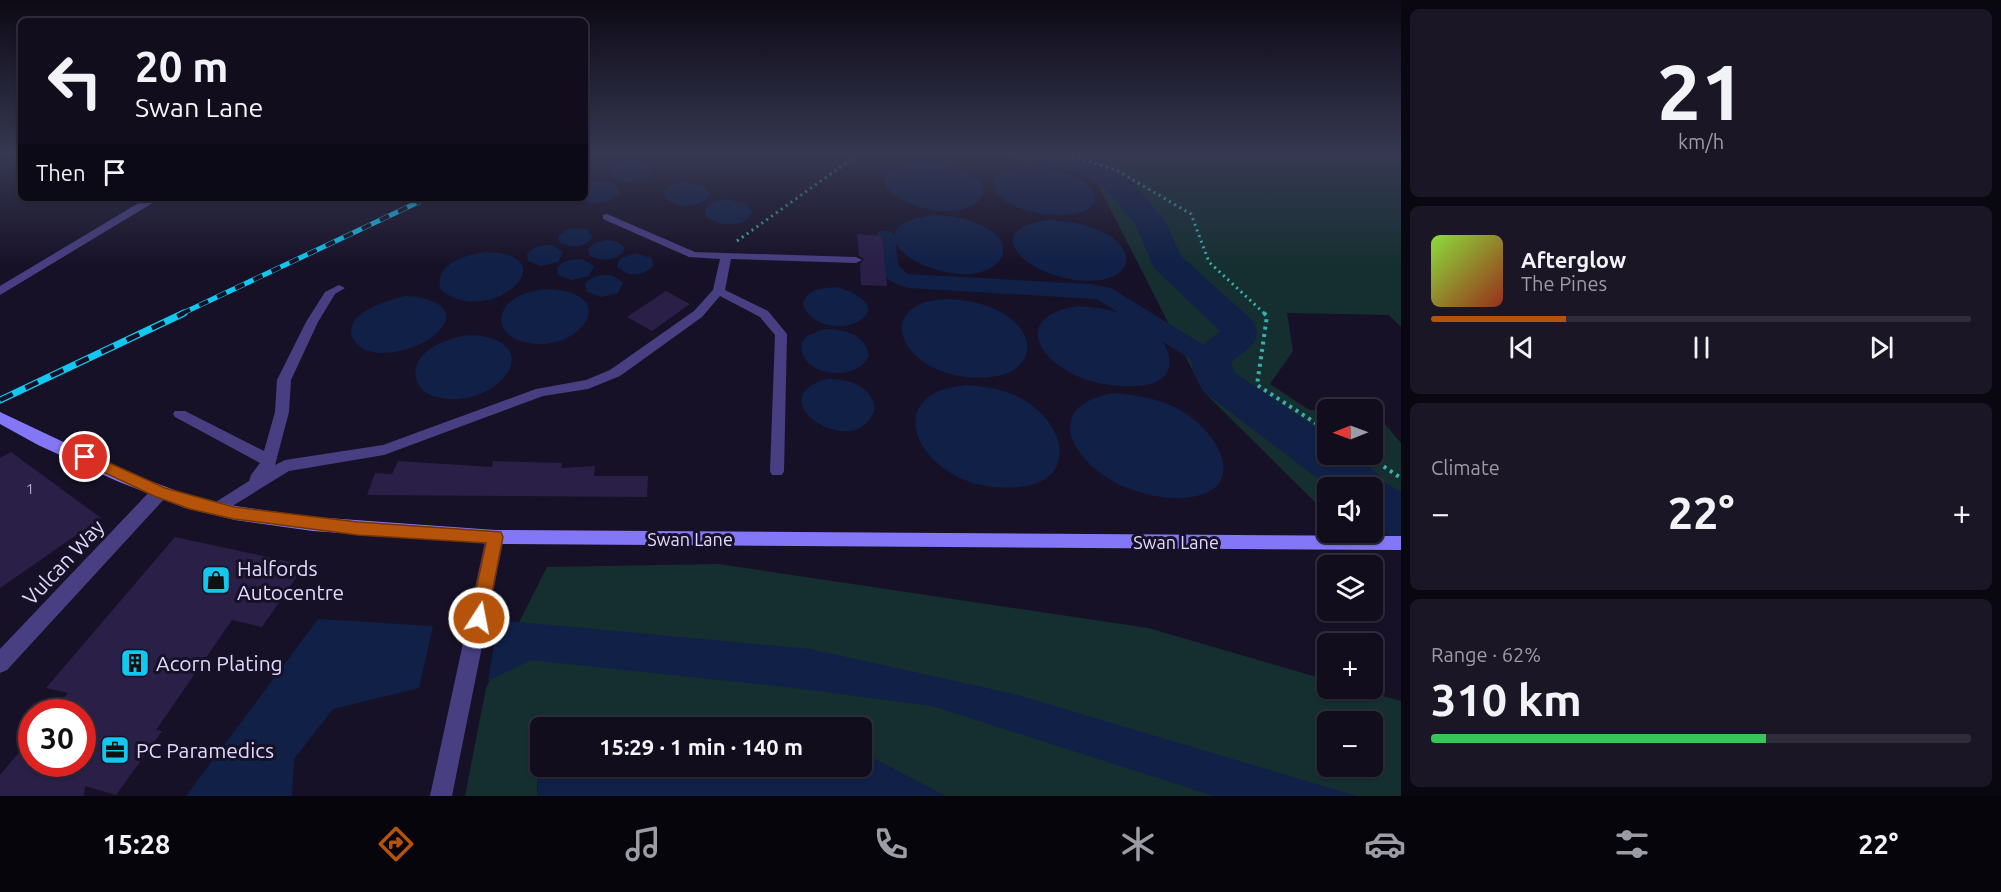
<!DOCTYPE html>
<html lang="en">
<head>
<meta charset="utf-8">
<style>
	:root { --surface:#110d1d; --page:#1a1626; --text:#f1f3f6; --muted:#9c9ca4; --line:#302d3b; --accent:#b45309 }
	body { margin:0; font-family:Ubuntu,sans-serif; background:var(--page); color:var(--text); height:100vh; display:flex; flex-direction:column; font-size:22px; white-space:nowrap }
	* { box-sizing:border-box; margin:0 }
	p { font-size:20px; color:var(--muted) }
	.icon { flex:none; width:33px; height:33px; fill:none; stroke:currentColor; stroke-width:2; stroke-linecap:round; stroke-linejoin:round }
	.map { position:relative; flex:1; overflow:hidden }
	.details { display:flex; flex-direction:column; gap:9px; padding:9px; background:#090710; width:600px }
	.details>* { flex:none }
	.banner { position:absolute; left:18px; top:18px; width:570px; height:183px; border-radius:9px; box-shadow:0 2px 4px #0004,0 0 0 2px var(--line); background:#110d1d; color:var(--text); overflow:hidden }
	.needle { width:39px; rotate:269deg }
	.controls { position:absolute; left:1317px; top:399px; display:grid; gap:12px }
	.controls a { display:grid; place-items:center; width:66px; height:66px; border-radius:9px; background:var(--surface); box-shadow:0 2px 4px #0004,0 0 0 2px var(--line); font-size:30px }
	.speed { position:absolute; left:18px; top:699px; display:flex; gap:12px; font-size:30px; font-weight:700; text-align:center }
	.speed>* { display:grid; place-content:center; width:78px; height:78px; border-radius:50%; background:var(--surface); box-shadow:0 2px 4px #0004,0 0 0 2px var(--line); line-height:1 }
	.speed .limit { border:9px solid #d22; background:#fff; color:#111 }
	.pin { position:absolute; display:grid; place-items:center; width:51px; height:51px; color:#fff; margin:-26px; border:3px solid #fff; border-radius:50%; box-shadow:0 2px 6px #0007 }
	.me { position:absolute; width:66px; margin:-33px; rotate:11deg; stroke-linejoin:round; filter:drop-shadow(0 0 4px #0008) }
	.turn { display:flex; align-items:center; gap:21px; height:126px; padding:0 18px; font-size:27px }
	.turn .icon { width:78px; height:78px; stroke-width:2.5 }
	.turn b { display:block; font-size:42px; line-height:51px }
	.then { display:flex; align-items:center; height:57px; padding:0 18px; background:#0003; gap:12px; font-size:22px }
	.big { font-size:45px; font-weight:700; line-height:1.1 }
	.details .widget { flex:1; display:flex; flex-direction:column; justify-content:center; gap:9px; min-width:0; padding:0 21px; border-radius:9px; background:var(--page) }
	.details .dial { align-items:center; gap:0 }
	.dial b { font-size:78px; line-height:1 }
	.song { display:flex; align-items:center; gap:18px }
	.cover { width:72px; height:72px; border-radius:9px; background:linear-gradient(135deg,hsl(90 70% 55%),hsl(10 70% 35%)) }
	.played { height:6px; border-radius:3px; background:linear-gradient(90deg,var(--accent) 25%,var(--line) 25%) }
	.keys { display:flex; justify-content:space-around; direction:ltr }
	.heat { display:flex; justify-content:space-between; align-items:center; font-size:33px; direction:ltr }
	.charge { height:9px; border-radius:4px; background:linear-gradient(90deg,#34c759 62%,var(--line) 0) }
	.trip { position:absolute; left:530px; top:717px; width:342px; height:60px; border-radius:9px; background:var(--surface); box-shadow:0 2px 4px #0004,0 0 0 2px var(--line); font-weight:700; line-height:60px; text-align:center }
	.menu { display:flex; height:96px; justify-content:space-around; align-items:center; background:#07050c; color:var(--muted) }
	.menu .icon { width:42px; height:42px }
	.menu .current { color:var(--accent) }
	.menu b { font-size:27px; color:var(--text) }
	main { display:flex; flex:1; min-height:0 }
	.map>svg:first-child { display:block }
	.green { fill:#152f31; fill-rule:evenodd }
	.water { fill:#102047 }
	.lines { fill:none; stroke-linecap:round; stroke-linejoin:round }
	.canal { fill:#102047; fill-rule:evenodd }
	.river { fill:#102047; fill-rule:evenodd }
	.building { fill:#2a1f47 }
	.path-far1 { stroke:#38b0b3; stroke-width:3; stroke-dasharray:2 4; stroke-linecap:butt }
	.path { stroke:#38b0b3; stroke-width:4; stroke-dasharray:3 4.5; stroke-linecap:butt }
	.lane { fill:#483f83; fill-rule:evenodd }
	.street { fill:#483f83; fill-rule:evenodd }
	.secondary { fill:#8477f7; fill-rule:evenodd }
	.rail-far1-casing { stroke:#12c8f0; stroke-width:5 }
	.rail-casing { stroke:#12c8f0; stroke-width:7 }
	.rail-far1 { stroke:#171127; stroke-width:4; stroke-dasharray:10; stroke-linecap:butt }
	.rail { stroke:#171127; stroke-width:4.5; stroke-dasharray:14; stroke-linecap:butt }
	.route { fill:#b45309; stroke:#753606; stroke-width:1.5 }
	.labels { text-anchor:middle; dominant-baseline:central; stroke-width:6; stroke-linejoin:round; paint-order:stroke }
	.number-label { font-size:15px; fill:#b3abd0 }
	.street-label { font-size:18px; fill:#e1dafd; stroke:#171127 }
	.near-street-label { font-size:21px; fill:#e1dafd; stroke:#171127 }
	.near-poi-label { font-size:21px; fill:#e1dafd; stroke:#171127; text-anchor:start }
</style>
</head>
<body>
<main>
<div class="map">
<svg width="1401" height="796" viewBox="0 0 1401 796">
	<rect width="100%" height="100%" fill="#171127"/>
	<g class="green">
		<polygon points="854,154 1401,154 1401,327 1389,315 1287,313 1293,351 1270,384 1309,410 1327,410 1328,454 1372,454 1373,410 1401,443 1401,505 1373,505 1372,488 1328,488 1327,506 1319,506 1203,391 1091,171 1005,157 859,157"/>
		<path d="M 718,564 L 1148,628 L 1327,680 L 1328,688 L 1357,689 L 1401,701 L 1401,796 L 945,796 L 861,752 L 861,728 L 540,728 L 537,796 L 465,796 L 486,688 L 547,567 ZM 1328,722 L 1372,722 L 1372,766 L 1328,766 Z"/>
	</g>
	<g class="water">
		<path d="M 631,160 L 649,164 L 653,171 L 651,175 C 640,184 621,184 610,175 L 609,171 L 613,165 Z"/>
		<path d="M 921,162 C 937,163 953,165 967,172 C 994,186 985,204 959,210 C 912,219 841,172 921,162 Z"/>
		<path d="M 1026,166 C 1044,167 1091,173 1095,196 C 1096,203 1092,207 1086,210 C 1063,222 990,212 994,178 C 1004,169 1014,167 1026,166 Z"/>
		<path d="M 596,180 L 615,184 L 619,192 C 610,206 589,206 576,198 L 585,198 L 585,182 Z"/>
		<path d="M 685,182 L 705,186 L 710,194 L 708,198 C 696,208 677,208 665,198 L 664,191 L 672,185 Z"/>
		<path d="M 726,199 L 746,204 L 752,212 C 746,229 718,227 706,216 L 705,209 L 713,202 Z"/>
		<path d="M 935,215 C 952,216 968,218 983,226 C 1017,243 1005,270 971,274 C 917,278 849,225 935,215 Z"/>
		<path d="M 1049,220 C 1072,221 1115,228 1125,253 C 1127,259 1127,265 1122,270 C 1101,293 1035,276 1018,253 C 1000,230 1032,222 1049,220 Z"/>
		<path d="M 570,228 L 587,229 L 593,237 C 585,248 571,249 559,242 L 558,236 Z"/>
		<path d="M 606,240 L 617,242 L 624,247 L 623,253 C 613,261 600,262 589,255 L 588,249 L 595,243 Z"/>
		<path d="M 552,245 L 563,252 L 558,262 L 541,266 L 528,261 L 527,254 C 534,246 542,245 552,245 Z"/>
		<path d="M 485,252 C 572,254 490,330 441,290 C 432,264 466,255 485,252 Z"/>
		<path d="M 635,253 L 651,258 L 654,264 C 646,277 626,278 617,266 L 620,259 Z"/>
		<path d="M 582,259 L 594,266 L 589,276 L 572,280 L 558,275 L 557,268 C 563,260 572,259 582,259 Z"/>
		<path d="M 611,275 L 623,282 L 618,293 L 601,297 L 587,292 L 585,284 C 591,276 601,274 611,275 Z"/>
		<path d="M 836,287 C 850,290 885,306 859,321 C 841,332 809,325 803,304 C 807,289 822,288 836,287 Z"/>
		<path d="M 545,289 C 629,291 576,359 521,341 C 495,333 495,308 519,296 C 527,292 536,290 545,289 Z"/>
		<path d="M 406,296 C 426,296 464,307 437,333 C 421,349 369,365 354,340 C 339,314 390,299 406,296 Z"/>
		<path d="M 947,299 C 967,300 986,303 1004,314 C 1040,335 1033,374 990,377 C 970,379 950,376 932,367 C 911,356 888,329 912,309 C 922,301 935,300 947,299 Z"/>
		<path d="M 1078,306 C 1100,307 1120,311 1140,322 C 1174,340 1187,385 1135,386 C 1115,387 1096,384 1077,376 C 1033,356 1017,315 1078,306 Z"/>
		<path d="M 824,329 C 843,329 864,333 869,355 C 858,385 795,376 802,342 L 807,336 Z"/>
		<path d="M 468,335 C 551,338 501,409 440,398 C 416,394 406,370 426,352 C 438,342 452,338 468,335 Z"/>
		<path d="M 827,379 C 849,379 871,385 875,409 C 856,466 755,398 827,379 Z"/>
		<path d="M 966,385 C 990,387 1015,391 1034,407 C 1069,434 1072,482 1019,487 C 995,490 970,485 949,472 C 925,457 900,423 927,398 C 938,389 953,387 966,385 Z"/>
		<path d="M 1114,393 C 1140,395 1166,400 1188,415 C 1225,441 1247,494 1182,498 C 1160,499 1136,493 1116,483 C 1069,458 1043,405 1114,393 Z"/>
		<polygon points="318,619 433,626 419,688 333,709 294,759 292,796 186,796"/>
		<polygon points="498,620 810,649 1014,694 1357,796 1214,796 932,706 786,687 531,660 488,681"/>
		<polygon points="861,752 945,796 537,796 540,760 540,766 861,766"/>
	</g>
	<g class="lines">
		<path class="canal" d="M 885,230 L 892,232 L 895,236 L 898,265 L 908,274 L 1091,284 L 1111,288 L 1220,355 L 1223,361 L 1220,367 L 1211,369 L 1202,367 L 1097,299 L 909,288 C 888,283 876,273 875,251 C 875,244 874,238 878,232 Z"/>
		<path class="river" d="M 1026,154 L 1074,154 L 1100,162 L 1128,178 L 1165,220 L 1181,256 L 1252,320 C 1266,340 1246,350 1231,362 L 1234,372 L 1328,436 L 1328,454 L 1353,454 L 1379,475 L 1381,480 L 1401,492 L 1401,539 L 1384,533 L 1372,524 L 1372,488 L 1330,488 L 1204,392 C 1182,355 1190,356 1220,331 L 1154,268 L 1134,222 L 1106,190 L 1080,174 L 1030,160 Z"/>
	</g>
	<g class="building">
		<polygon points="857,234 882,236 887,286 861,285 860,264 864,259 859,256"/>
		<polygon points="666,291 690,304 652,331 627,317"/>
		<polygon points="11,452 101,518 0,588 0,458"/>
		<polygon points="398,461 492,467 493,461 562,463 561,468 595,466 594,476 648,476 647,497 367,495 375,473 392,474"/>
		<polygon points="175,537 305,565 262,627 232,620 156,730 162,731 116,795 85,786 84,796 0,796 0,775 32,737 32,764 82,764 82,712 52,712 68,693 46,688"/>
	</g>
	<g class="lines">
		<g class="path-far1">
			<polyline points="1066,154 1116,170 1191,214 1209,262 1265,314"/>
			<polyline points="737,241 853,158"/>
		</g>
		<g class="path">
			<polyline points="1264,313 1267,316 1257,385 1328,431"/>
			<polyline points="1365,454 1401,478"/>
		</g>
		<polygon class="lane" points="607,214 695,252 856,257 862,260 856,263 731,259 725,290 768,311 787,334 784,471 782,475 772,475 770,471 775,335 760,317 720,296 702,317 620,376 588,389 543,396 384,455 289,471 221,513 216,515 211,513 208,509 211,505 249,481 251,475 260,463 175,417 173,414 175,411 185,411 264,451 275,412 277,380 306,322 325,292 339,285 345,288 335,294 318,322 291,380 289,412 275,465 285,460 383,445 536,389 586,380 610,370 694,311 713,290 720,259 689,257 603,219 603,215"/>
		<g class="street">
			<polygon points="147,198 161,198 0,295 0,286"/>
			<polygon points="160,485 166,487 168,492 166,497 7,670 0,673 0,649 154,487"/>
			<polygon points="495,530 501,532 504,537 452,796 430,796 486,537 489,532"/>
		</g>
		<polygon class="secondary" points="0,412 129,473 193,497 235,506 313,517 495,530 1401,536 1401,550 495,544 313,531 235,520 185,508 117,481 38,445 0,424"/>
		<g class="rail-far1-casing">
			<polyline id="rail-far1" points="181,314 427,198"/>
		</g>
		<g class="rail-casing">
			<polyline id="rail" points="0,400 184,313"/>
		</g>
		<use href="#rail-far1" class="rail-far1"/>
		<use href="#rail" class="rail"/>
	</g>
	<linearGradient id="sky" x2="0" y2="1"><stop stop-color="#0d0915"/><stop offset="0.58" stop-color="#363852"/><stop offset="1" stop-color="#363852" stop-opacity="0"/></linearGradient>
	<rect width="1401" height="266" fill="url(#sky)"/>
	<polygon class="route" points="85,452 165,488 234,507 358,522 501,532 503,537 487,618 485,623 479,626 472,623 470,618 486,543 358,535 234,519 190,509 154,496 80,461 77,457 80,453"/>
	<defs>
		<g id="shop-square" transform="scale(1.5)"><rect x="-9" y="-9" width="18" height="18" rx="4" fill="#12c8f0" stroke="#171127"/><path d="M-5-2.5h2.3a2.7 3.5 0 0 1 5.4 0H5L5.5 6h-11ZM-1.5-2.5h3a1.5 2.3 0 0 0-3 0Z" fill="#111"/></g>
		<g id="building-square" transform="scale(1.5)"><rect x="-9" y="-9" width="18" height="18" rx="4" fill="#12c8f0" stroke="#171127"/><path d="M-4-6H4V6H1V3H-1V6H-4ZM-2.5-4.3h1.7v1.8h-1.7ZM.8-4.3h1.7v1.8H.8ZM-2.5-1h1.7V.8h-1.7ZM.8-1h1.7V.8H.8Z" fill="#111"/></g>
		<g id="office-square" transform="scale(1.5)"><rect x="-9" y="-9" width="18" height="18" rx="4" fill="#12c8f0" stroke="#171127"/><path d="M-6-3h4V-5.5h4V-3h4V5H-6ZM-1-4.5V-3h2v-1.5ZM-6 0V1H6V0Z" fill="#111"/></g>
	</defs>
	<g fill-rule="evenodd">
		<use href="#shop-square" x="216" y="580"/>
		<use href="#building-square" x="135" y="663"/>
		<use href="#office-square" x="115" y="750"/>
	</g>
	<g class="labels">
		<g class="number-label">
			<text x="30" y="488">1</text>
		</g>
		<g class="street-label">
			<text x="690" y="539">Swan Lane</text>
			<text x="1176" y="542">Swan Lane</text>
		</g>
		<g class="near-street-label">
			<text transform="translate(63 562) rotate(-47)">Vulcan Way</text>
		</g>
		<g class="near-poi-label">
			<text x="237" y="568">Halfords<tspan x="237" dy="24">Autocentre</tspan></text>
			<text x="156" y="663">Acorn Plating</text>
			<text x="136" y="750">PC Paramedics</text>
		</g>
	</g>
</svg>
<div class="controls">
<a><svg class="needle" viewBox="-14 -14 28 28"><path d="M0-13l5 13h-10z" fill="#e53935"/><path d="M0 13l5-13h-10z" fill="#9c9ca4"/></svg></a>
<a><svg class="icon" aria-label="sound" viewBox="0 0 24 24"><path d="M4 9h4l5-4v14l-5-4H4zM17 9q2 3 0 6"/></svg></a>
<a><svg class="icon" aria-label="layers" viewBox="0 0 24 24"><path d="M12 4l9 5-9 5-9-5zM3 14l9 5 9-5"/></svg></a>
<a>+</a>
<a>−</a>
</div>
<div class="speed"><div class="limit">30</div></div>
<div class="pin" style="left:85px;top:457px;background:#d93025"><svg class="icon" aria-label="arrive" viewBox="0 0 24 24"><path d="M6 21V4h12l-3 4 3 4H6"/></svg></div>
<svg class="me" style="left:479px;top:618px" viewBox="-20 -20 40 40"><circle r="17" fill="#b45309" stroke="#fff" stroke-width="3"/><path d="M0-11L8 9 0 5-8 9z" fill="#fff"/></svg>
<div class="trip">15:29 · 1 min · 140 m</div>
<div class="banner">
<div class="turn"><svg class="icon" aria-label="left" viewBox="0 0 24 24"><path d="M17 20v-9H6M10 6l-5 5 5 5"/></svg><div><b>20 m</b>Swan Lane</div></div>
<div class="then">Then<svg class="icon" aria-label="arrive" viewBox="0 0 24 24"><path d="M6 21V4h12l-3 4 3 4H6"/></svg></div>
</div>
</div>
<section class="details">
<div class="widget dial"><b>21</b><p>km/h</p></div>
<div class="widget">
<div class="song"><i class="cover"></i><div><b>Afterglow</b><p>The Pines</p></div></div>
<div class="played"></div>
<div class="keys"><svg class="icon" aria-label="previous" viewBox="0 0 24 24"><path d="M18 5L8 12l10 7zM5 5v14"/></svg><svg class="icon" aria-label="pause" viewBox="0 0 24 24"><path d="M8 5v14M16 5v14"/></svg><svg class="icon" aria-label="next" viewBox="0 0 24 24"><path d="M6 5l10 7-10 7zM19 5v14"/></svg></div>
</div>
<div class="widget"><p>Climate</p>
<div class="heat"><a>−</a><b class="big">22°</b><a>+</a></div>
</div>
<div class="widget"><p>Range · 62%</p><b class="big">310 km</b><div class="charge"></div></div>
</section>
</main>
<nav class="menu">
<b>15:28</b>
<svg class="icon current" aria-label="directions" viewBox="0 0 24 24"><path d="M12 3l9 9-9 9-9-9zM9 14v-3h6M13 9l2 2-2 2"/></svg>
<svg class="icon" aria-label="music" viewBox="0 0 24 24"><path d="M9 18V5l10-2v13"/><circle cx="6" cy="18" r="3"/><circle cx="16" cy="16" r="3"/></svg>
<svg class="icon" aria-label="phone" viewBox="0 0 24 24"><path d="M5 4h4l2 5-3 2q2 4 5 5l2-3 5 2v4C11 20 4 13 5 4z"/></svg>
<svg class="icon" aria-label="climate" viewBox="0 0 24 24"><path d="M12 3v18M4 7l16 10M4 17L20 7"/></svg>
<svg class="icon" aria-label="car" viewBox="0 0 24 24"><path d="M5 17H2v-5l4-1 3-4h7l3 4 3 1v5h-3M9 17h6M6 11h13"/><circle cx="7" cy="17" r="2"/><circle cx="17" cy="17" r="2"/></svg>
<svg class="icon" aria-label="filters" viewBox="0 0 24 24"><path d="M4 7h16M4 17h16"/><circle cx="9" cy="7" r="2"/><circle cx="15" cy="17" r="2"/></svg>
<b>22°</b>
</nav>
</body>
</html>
